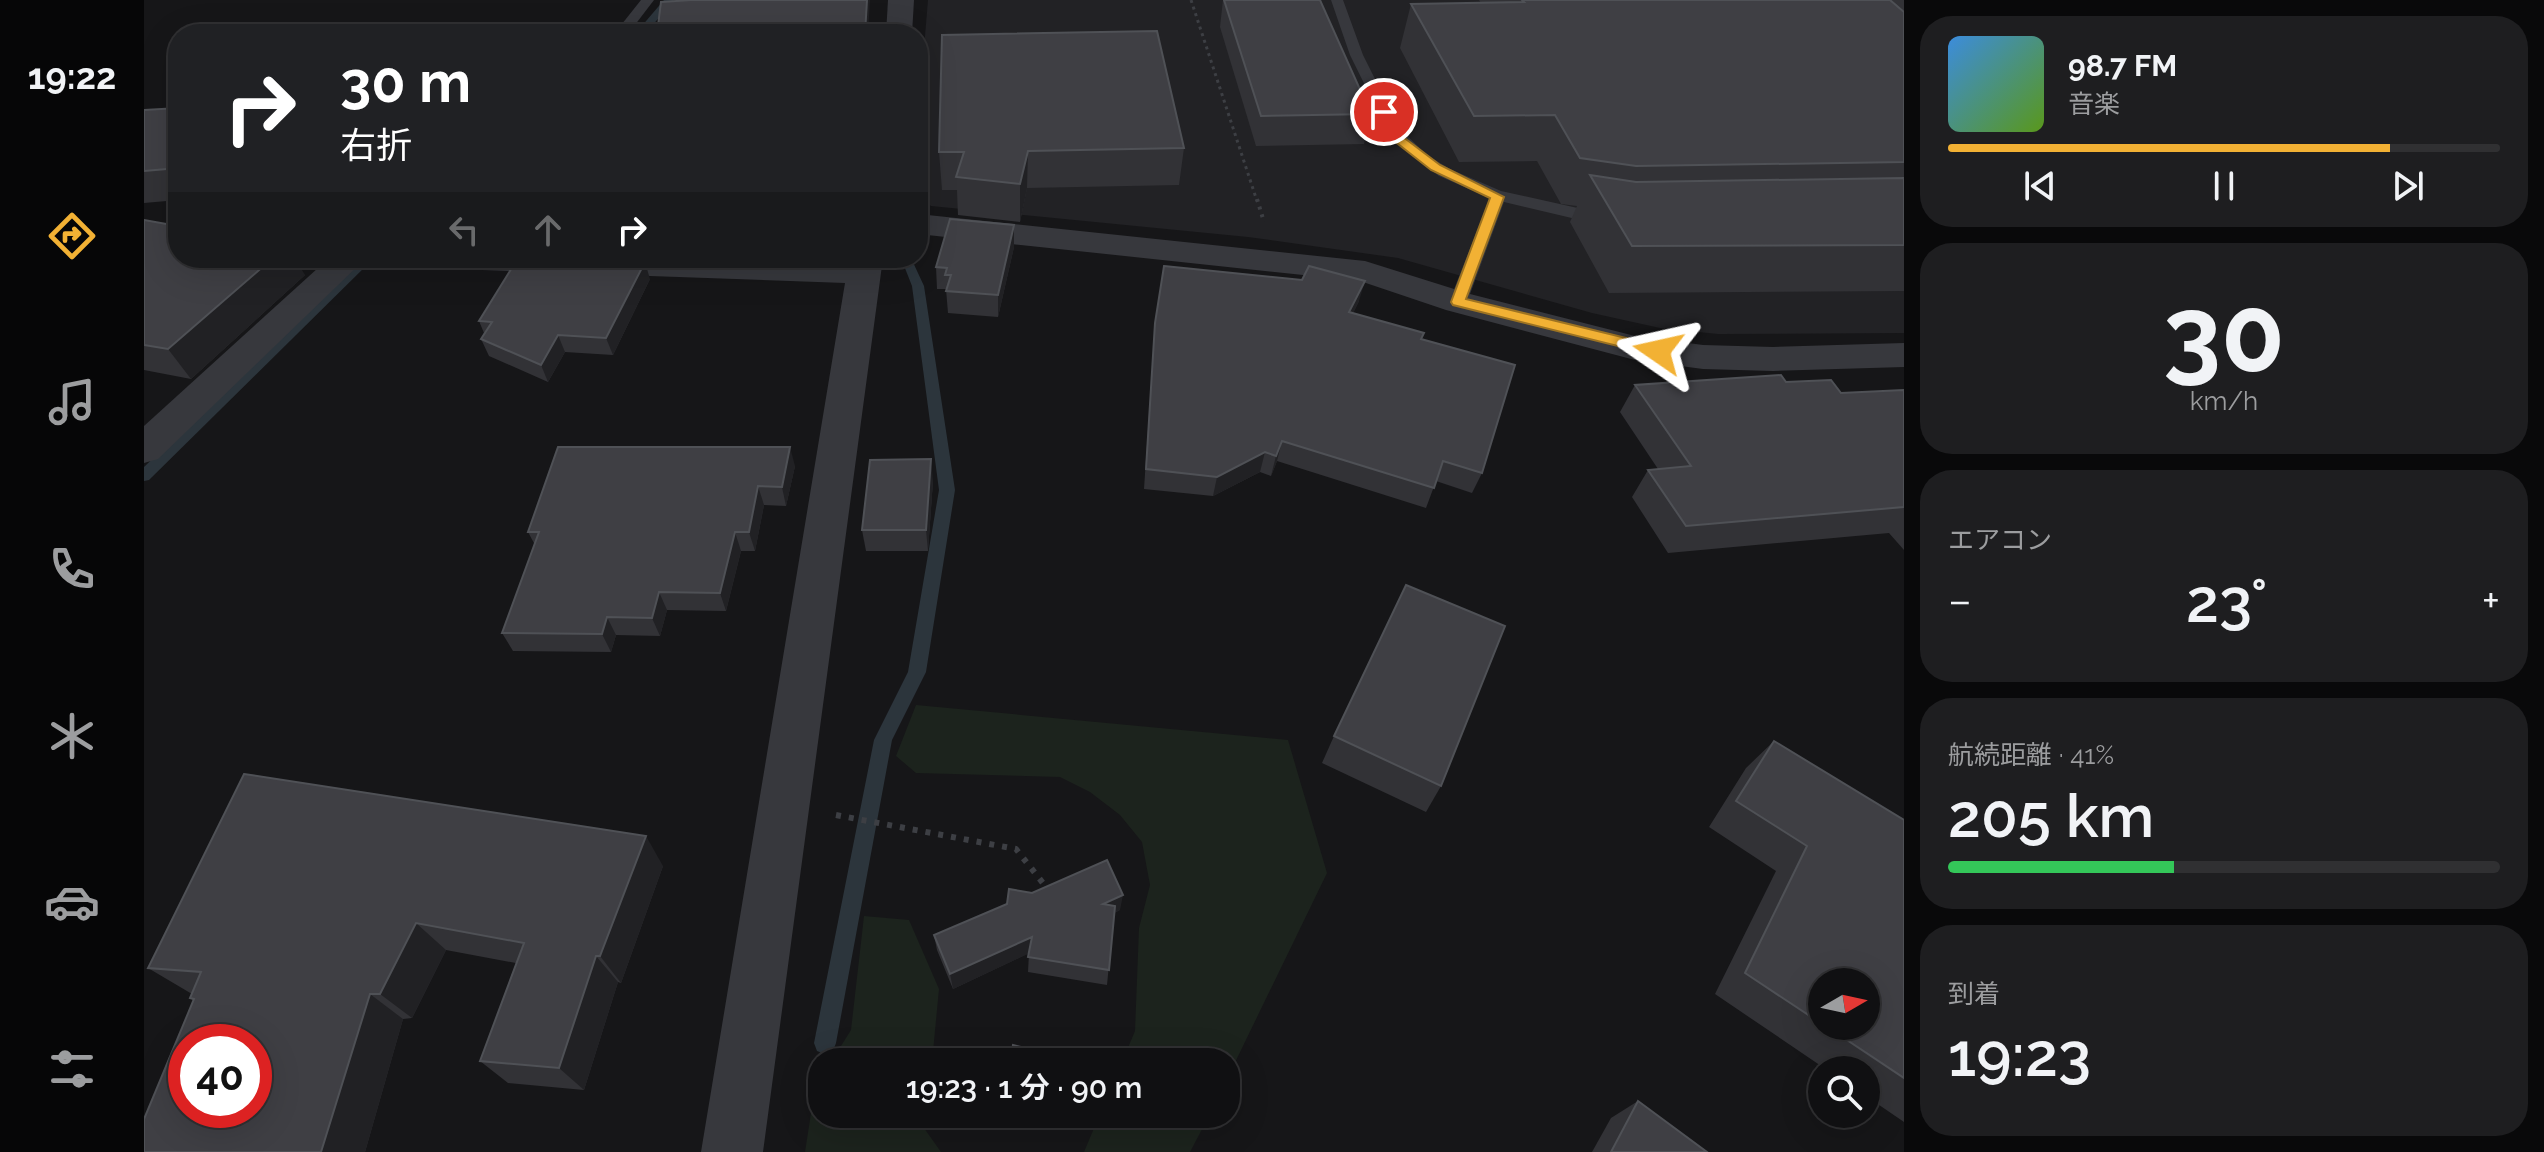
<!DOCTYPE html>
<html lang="ja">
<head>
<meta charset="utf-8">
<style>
	:root { --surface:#101012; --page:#1e1e20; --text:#f1f3f6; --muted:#9c9d9f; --line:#303032; --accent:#f2b134 }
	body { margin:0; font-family:Raleway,"Noto Sans JP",sans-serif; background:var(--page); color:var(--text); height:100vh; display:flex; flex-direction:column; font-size:30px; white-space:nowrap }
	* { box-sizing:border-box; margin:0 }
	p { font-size:26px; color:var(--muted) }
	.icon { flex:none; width:44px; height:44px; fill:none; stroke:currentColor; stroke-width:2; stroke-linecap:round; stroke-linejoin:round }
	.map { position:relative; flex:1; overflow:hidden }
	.sheet { display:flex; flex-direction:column; gap:16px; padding:16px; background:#09090a; width:640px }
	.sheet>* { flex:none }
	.guide { position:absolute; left:24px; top:24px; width:760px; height:244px; border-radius:32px; box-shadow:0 8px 32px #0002,0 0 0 2px var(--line); background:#202124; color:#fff; overflow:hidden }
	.needle { width:52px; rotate:81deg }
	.fabs { position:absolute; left:1664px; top:968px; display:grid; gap:16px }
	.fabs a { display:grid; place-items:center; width:72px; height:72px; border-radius:50%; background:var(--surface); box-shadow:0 8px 32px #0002,0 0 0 2px var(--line); font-size:40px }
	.speed { position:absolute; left:24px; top:1024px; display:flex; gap:16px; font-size:40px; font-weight:700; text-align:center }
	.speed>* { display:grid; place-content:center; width:104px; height:104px; border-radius:50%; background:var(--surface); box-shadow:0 8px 32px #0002,0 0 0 2px var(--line); line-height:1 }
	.speed .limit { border:12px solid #d22; background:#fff; color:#111 }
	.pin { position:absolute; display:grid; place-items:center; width:68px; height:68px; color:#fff; margin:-34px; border:4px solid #fff; border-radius:50%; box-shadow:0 2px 8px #0007 }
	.me { position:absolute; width:88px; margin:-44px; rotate:281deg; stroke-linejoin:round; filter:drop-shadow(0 0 6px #0008) }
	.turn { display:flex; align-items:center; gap:28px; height:168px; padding:0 40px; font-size:36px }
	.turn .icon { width:104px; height:104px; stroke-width:2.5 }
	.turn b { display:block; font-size:56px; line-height:68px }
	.lanes { display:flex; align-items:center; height:76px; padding:0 40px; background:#0003; justify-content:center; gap:40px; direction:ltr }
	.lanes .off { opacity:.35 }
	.big { font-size:60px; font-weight:600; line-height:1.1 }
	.sheet .widget { flex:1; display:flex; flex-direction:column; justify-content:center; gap:12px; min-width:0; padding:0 28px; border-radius:32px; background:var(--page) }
	.sheet .dial { align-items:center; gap:0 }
	.dial b { font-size:104px; line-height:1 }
	.song { display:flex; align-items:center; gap:24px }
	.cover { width:96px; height:96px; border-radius:12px; background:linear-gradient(135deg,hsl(210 70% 55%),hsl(90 70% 35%)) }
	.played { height:8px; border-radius:4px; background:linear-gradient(90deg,var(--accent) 80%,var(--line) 80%) }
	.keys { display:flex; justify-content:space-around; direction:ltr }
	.heat { display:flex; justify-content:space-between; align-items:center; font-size:44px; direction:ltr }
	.charge { height:12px; border-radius:6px; background:linear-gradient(90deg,#34c759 41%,var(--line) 0) }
	.trip { position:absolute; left:664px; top:1048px; width:432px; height:80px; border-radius:32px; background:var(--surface); box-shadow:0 8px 32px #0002,0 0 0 2px var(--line); font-weight:600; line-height:80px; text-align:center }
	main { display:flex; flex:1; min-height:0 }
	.tab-bar { display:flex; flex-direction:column; width:144px; justify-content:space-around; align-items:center; background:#060607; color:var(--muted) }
	.tab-bar .icon { width:56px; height:56px }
	.tab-bar .active { color:var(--accent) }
	.tab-bar b { font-size:36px; color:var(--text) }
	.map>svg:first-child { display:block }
	.built { fill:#222225 }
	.green { fill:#1c231d }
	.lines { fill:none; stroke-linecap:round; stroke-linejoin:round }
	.stream { fill:#2c353c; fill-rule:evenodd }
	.path-far2 { stroke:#3d3f44; stroke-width:3; stroke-dasharray:3 4; stroke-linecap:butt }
	.path-far1 { stroke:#3d3f44; stroke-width:4; stroke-dasharray:3 5; stroke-linecap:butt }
	.path { stroke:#3d3f44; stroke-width:6; stroke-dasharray:5 8; stroke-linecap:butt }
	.service { fill:#37383d; fill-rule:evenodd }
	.minor { fill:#37383d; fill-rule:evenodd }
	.tertiary { fill:#37383d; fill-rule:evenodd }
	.wall { fill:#323236; fill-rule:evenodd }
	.shaded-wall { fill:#212124 }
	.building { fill:#3f3f44; stroke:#4f5156; stroke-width:2; fill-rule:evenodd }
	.route { fill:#f2b134; stroke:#9d7322; stroke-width:2 }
</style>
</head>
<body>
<main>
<nav class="tab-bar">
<b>19:22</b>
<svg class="icon active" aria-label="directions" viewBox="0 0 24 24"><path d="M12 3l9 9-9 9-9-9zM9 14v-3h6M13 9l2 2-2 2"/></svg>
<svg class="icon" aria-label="music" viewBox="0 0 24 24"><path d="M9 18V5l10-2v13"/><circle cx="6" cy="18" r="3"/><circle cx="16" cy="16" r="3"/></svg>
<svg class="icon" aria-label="phone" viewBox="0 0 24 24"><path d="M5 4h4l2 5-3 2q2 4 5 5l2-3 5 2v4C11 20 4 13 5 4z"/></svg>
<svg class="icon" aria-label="climate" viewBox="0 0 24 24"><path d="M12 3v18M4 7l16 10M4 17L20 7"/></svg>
<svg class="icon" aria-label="car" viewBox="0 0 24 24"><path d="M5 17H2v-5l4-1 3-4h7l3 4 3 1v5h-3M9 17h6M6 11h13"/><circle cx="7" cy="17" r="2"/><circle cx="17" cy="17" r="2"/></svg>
<svg class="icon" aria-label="filters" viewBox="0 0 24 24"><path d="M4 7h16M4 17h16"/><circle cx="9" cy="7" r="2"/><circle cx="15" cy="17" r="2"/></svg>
</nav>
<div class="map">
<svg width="1760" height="1152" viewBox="0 0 1760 1152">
	<rect width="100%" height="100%" fill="#161618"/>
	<polygon class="built" points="784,0 1760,0 1760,333 1574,334 1516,328 1448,313 1254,258 1104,237 787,206 774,194 774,120"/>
	<g class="green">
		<polygon points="772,705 1144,740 1183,873 1082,1081 1082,1062 978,1062 991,1031 995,928 1006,885 998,842 976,815 946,792 916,777 772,773 752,756"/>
		<polygon points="720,916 765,920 795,989 788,1062 687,1062 707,1030"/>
		<polygon points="678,1076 678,1114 770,1114 797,1152 661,1152 671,1087"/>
		<polygon points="956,1114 1066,1114 1046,1152 940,1152"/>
	</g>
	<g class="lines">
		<g class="stream">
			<polygon points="520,0 530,0 501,34 491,34"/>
			<polygon points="217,258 228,260 5,480 0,481 0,467"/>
			<polygon points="757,258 767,258 780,286 811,490 782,672 748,740 692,1043 689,1051 681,1054 673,1051 670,1043 730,740 764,672 795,490 768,286"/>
		</g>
		<polyline class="path-far2" points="1047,0 1113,201"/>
		<polyline class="path-far1" points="1113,199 1120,222"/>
		<polyline class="path" points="692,815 872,849 906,892"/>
		<g class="service">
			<polygon points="497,0 510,0 484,34 470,34"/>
			<polygon points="1187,0 1199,0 1219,55 1256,129 1283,155 1306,169 1357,191 1465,215 1465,221 1432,219 1360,202 1323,302 1314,307 1308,306 1305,302 1346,198 1295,176 1248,140 1206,55"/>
		</g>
		<g class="minor">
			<polygon points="744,0 770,0 768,34 742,34"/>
			<polygon points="185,258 222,258 14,459 0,463 0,426"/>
			<polygon points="266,258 584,258 704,262 705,258 739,258 619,1152 557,1152 701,283 283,268 271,265"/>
		</g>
		<polygon class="tertiary" points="774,214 1221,261 1326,294 1491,336 1559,345 1629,347 1760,343 1760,367 1629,371 1559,369 1491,360 1302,310 1216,281 774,234"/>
	</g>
	<g class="wall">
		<polygon points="1079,0 1176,0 1227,114 1220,144 1112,146 1076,27"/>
		<polygon points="1335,0 1760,0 1760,291 1465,293 1426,222 1433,206 1417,204 1393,161 1315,162 1256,48 1267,4 1337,3"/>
		<polygon points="34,108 34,200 0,203 0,110"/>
		<polygon points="1040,148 1035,185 883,188 876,222 814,215 813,190 798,190 795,152"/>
		<polygon points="0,220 161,275 47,379 0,370"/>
		<polygon points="870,247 854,317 804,313 802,289 793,289 792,267"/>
		<polygon points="506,279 469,355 421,352 404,382 345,356 337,339 340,333 335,321"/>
		<polygon points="1215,301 1209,313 1278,339 1338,473 1328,493 1292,481 1282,508 1133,461 1127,476 1116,472 1069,496 1000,489 1011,323"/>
		<polygon points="1642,382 1697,393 1760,390 1760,550 1745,533 1524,553 1488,497 1504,470 1514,469 1476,412 1491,385"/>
		<polygon points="651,466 642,506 620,505 611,551 597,551 582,611 523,610 516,636 472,635 467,652 369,651 358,633 391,545 384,532"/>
		<polygon points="789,481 784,551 722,551 718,530"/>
		<polygon points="1190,736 1297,786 1282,812 1178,763"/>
		<path d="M 1630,741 L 1760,820 L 1760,1122 L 1722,1096 L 1722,1070 L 1683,1070 L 1571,994 L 1632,871 L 1565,827 L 1602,768 ZM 1678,982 L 1722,1026 L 1678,1026 Z"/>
		<polygon points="519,866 477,983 474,982 440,1090 364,1083 336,1061 372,963 302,950 268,1018 259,1019 221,1152 0,1152 49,1000 46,998 48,994 4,968"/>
		<polygon points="976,910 970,913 963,985 884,972 885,953 809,989 793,950 790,935"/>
		<polygon points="1494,1101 1563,1152 1448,1152 1467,1118"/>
		<polygon points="876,1114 908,1114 907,1121"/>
	</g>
	<g class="shaded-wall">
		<polygon points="723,0 726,0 724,34 721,34"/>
		<polygon points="884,151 883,188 876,222 876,184"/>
		<polygon points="870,225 870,247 854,317 854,295"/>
		<polygon points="129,258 151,258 161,275 47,379 24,349"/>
		<polygon points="501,262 506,279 469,355 462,338"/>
		<polygon points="1221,281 1215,301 1200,332 1205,312"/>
		<polygon points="414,335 421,352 404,382 397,365"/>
		<polygon points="1138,441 1133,461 1127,476 1132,456"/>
		<polygon points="646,447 651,466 642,506 638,487"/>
		<polygon points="1121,452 1116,472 1069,496 1073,477"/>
		<polygon points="787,459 789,481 784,551 782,530"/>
		<polygon points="614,486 620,505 611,551 605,532"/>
		<polygon points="591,532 597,551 582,611 576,593"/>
		<polygon points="515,592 523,610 516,636 508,618"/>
		<polygon points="463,617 472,635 467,652 458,634"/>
		<polygon points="502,836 519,866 477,983 456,956"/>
		<polygon points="979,895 976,910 957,919 959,904"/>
		<polygon points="272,923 302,950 268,1018 236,994"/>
		<polygon points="888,937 888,952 809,989 806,974"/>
		<polygon points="452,956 474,982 440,1090 415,1068"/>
		<polygon points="226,994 259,1019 221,1152 177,1152"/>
	</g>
	<g class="building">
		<polygon points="547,0 723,0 721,34 513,34 517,2"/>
		<polygon points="1080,0 1176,0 1227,114 1117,116"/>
		<polygon points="1378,0 1746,0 1760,12 1760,162 1492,166 1436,158 1411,115 1330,116 1267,4 1380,2"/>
		<polygon points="1013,31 1040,148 884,151 876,184 812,177 820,152 795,152 798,35"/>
		<polygon points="34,108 34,168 0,171 0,110"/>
		<polygon points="1446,175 1492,182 1760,178 1760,245 1488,246"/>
		<polygon points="806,219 870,225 854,295 802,291 807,275 801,275 803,268 792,267"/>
		<polygon points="0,220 34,226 34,258 129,258 24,349 0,345"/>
		<polygon points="374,258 388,258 501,262 462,338 414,335 397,365 337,339 348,322 335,321"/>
		<polygon points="1020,266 1158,280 1165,266 1221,281 1205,312 1280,333 1277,339 1371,365 1338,473 1299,461 1290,488 1138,441 1132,456 1121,452 1073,477 1002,469 1011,323"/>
		<polygon points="1637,375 1642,382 1687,380 1697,393 1760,390 1760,507 1542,526 1504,470 1547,466 1491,385"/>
		<polygon points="414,447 646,447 638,487 614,486 605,532 591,532 576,593 515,592 508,618 463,617 458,634 358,633 395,532 384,532"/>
		<polygon points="787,459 782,530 718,530 726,460"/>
		<polygon points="1262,585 1361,626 1297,786 1190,736"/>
		<polygon points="1630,741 1760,820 1760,1078 1682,1026 1722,1026 1722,982 1678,982 1678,1024 1601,973 1663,846 1592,801"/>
		<path d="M 100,774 L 502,836 L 456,956 L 452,956 L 415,1068 L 336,1061 L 380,943 L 272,923 L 236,994 L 226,994 L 177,1152 L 0,1152 L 0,1119 L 50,999 L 46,998 L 57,972 L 4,968 ZM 42,1042 L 110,1042 L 110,1110 L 42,1110 Z"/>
		<polygon points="963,860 979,895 959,904 971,906 965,970 884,957 888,937 806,974 790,935 863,904 865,889 888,893"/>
		<polygon points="869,1045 917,1057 916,1062 866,1062"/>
		<polygon points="1494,1101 1563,1152 1467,1152"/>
	</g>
	<polygon class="route" points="1236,109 1244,109 1258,136 1296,165 1360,197 1322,299 1519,347 1519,354 1514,356 1309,305 1307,302 1346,198 1287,170 1249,140 1234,112"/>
</svg>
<div class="fabs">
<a><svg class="needle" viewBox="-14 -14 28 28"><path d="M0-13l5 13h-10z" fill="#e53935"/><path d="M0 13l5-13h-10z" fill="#9c9d9f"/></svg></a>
<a><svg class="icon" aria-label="search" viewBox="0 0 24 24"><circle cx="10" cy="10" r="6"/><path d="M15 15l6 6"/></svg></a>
</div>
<div class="speed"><div class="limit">40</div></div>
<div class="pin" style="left:1240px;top:112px;background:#d93025"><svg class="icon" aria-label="arrive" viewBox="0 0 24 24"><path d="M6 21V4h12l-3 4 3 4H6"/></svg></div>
<svg class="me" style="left:1514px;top:351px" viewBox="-20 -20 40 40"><path d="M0-17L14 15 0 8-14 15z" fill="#f2b134" stroke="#fff" stroke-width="4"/></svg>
<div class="trip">19:23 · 1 分 · 90 m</div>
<div class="guide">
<div class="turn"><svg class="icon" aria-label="right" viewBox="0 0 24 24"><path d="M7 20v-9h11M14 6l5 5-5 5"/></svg><div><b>30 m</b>右折</div></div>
<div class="lanes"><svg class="icon off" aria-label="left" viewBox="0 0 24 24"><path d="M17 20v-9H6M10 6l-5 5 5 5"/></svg><svg class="icon off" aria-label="ahead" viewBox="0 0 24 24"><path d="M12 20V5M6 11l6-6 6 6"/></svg><svg class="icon" aria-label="right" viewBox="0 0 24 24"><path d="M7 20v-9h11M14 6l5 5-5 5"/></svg></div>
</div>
</div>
<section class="sheet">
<div class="widget">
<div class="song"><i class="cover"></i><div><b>98.7 FM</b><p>音楽</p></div></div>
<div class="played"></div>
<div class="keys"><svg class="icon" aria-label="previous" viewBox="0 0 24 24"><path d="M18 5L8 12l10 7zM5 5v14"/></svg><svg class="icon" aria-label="pause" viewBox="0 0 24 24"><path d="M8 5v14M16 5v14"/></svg><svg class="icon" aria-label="next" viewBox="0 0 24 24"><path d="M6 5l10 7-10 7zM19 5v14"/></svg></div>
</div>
<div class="widget dial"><b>30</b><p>km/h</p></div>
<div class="widget"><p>エアコン</p>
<div class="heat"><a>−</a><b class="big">23°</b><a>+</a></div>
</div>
<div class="widget"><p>航続距離 · 41%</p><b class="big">205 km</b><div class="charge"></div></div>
<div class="widget"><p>到着</p><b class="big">19:23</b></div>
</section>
</main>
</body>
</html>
